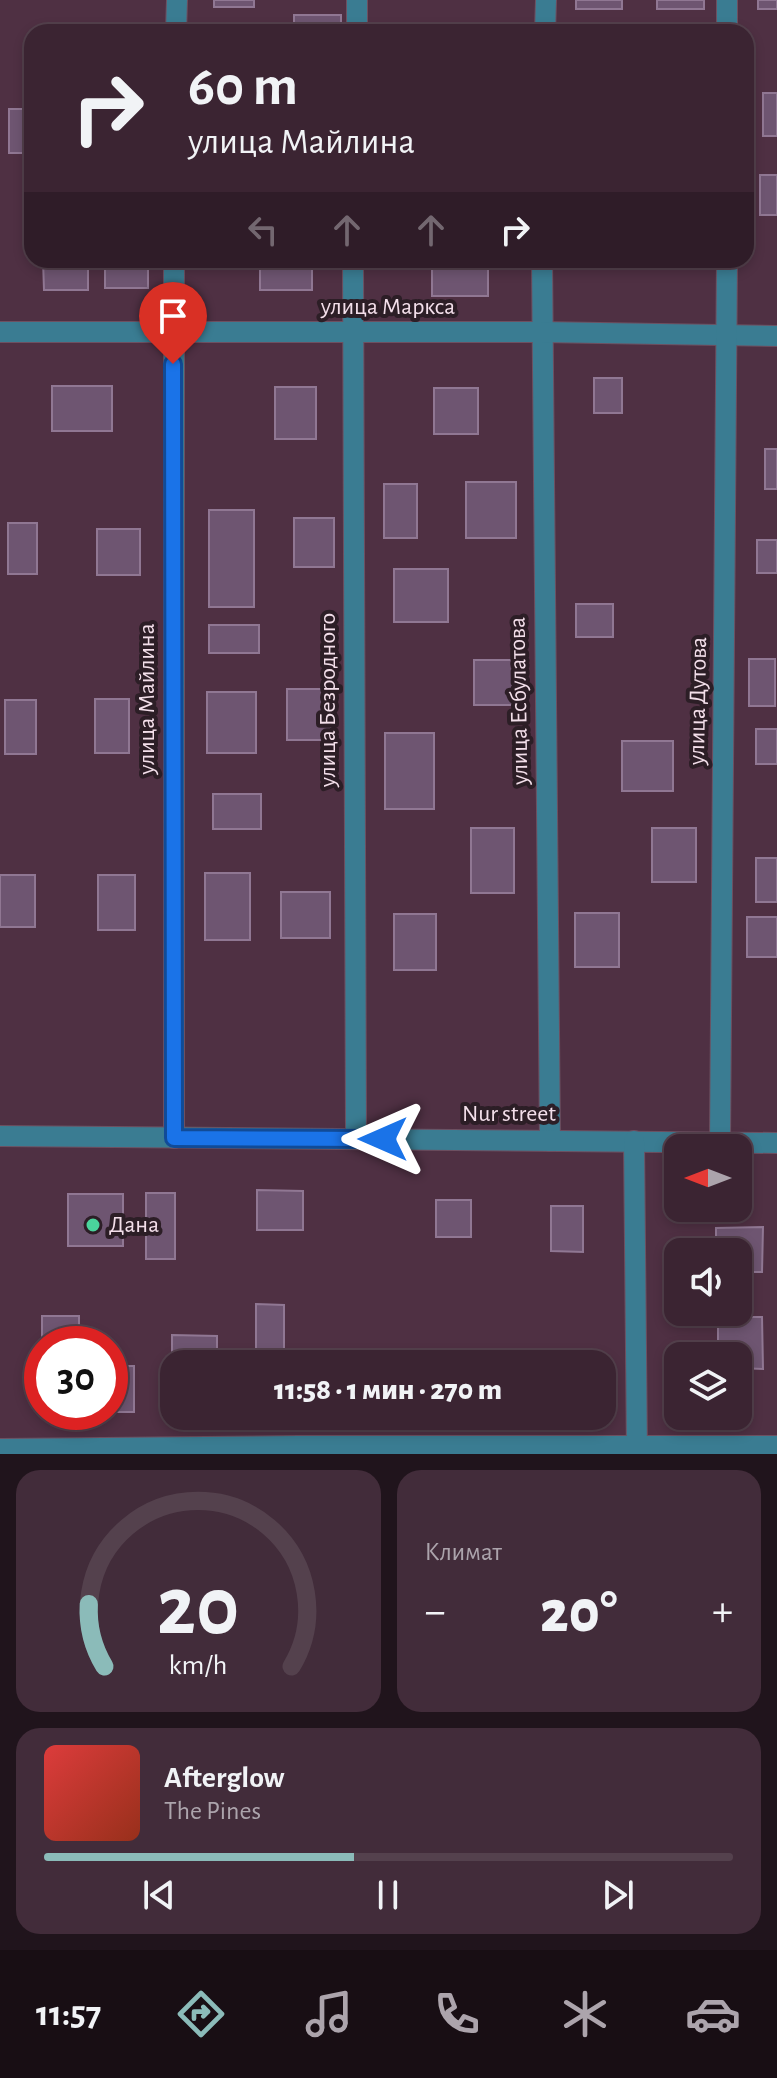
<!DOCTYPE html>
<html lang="ru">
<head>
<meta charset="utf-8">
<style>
	:root { --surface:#3b2432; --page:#422c3a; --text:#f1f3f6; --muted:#aca4ac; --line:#54414d; --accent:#8bbbb9 }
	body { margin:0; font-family:"Alegreya Sans",sans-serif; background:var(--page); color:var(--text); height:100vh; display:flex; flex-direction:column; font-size:30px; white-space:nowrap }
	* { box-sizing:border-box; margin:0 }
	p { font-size:26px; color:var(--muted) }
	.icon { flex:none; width:44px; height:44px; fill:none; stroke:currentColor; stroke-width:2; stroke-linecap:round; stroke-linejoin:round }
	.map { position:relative; height:1454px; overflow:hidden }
	.panel { display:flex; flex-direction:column; gap:16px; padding:16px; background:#20141c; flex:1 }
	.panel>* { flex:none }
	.hud { position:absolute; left:24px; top:24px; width:730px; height:244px; border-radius:24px; box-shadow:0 4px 12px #0003,0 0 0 2px var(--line); background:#3b2432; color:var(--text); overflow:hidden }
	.needle { width:52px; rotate:270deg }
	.fabs { position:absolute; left:664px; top:1134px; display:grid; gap:16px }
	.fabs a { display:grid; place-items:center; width:88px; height:88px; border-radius:16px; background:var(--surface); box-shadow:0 4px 12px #0003,0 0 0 2px var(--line); font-size:40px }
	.speed { position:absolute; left:24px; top:1326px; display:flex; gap:16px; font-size:40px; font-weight:700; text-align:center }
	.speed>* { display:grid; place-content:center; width:104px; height:104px; border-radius:50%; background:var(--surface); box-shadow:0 4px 12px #0003,0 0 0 2px var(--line); line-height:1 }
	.speed .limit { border:12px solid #d22; background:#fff; color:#111 }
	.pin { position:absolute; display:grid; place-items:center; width:68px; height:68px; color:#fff; margin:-82px -34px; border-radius:50% 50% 50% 0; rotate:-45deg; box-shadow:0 0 8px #0007 }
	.pin .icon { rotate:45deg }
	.me { position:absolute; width:88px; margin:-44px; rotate:270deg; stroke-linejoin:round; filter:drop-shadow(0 0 6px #0008) }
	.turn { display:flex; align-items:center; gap:28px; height:168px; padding:0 32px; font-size:36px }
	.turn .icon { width:104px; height:104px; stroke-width:2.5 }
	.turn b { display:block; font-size:56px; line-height:68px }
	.lanes { display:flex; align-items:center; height:76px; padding:0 32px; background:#0003; justify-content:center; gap:40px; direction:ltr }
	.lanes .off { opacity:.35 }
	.big { font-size:60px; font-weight:800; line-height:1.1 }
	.panel .widget { flex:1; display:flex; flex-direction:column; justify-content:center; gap:12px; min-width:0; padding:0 28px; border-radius:24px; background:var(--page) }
	.panel .dial { align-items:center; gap:0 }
	.dial svg { height:208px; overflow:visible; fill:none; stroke:var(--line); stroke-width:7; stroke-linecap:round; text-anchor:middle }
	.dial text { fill:var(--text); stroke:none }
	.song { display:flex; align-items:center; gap:24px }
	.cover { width:96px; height:96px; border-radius:12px; background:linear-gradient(135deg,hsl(0 70% 55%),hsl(10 70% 35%)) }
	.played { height:8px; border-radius:4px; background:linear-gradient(90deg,var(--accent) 45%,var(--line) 45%) }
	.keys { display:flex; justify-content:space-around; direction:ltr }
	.heat { display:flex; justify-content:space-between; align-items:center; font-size:44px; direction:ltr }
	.panel .tiles { flex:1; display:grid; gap:16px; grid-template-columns:1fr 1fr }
	.widget:last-child { grid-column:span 2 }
	.trip { position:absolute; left:160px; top:1350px; width:456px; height:80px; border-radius:24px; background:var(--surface); box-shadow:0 4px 12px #0003,0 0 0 2px var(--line); font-weight:800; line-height:80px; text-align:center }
	.menu { display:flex; height:128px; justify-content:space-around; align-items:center; background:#180e14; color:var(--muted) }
	.menu .icon { width:56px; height:56px }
	.menu .on { color:var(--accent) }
	.menu b { font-size:36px; color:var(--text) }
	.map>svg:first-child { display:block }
	.building { fill:#6e5571; stroke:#907793; stroke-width:2 }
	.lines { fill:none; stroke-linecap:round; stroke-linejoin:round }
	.minor-casing { stroke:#6d5061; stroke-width:22 }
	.minor { stroke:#3a7c92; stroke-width:20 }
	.route-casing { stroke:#114b97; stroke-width:20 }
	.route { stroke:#1a73e8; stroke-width:14 }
	.poi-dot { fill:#4ad49c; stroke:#2c1e26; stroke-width:3 }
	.labels { text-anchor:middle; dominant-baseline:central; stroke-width:8; stroke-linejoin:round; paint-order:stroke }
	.street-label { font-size:24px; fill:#f3dfea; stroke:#2c1e26 }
	.poi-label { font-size:24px; fill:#f3dfea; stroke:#2c1e26; text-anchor:start }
</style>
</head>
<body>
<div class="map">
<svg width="777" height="1454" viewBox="0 0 777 1454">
	<rect width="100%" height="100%" fill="#4f3043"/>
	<g class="building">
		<rect x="214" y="0" width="40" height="7"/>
		<rect x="576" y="0" width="46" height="9"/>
		<rect x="657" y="0" width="47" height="9"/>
		<rect x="758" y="0" width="19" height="9"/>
		<rect x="294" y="15" width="47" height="17"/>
		<rect x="763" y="93" width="14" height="43"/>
		<rect x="9" y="109" width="23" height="44"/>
		<rect x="760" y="175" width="17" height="40"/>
		<polygon points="43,260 88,260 88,290 44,290"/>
		<rect x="105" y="260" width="43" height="28"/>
		<rect x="260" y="260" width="52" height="30"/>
		<rect x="432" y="260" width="56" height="36"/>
		<rect x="594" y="378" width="28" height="35"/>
		<rect x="52" y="386" width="60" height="45"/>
		<rect x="275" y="387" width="41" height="52"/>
		<rect x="434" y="388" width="44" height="46"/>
		<rect x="765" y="449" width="12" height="40"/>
		<rect x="466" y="482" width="50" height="56"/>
		<rect x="384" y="484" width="33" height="54"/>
		<rect x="209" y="510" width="45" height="97"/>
		<rect x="294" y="518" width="40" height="49"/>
		<rect x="8" y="523" width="29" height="51"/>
		<rect x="97" y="529" width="43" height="46"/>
		<rect x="757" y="540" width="20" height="33"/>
		<rect x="394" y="569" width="54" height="53"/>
		<rect x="576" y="604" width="37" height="33"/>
		<rect x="209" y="625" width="50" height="28"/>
		<rect x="749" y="659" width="26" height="47"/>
		<rect x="474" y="660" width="40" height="45"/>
		<rect x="287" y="689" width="44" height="51"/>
		<rect x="207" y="692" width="49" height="61"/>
		<rect x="95" y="699" width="34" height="54"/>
		<rect x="5" y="700" width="31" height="54"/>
		<rect x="756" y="729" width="21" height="35"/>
		<rect x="385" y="733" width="49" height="76"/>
		<rect x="622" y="741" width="51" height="50"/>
		<rect x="213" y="794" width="48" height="35"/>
		<rect x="471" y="828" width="43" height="65"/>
		<rect x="652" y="828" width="44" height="54"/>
		<rect x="756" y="858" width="21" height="44"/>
		<rect x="205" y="873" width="45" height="67"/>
		<rect x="0" y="875" width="35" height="52"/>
		<rect x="98" y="875" width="37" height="55"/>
		<rect x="281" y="892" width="49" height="46"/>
		<rect x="575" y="913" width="44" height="54"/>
		<rect x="394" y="914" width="42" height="56"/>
		<rect x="747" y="917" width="30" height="40"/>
		<polygon points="257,1190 303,1191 303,1230 257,1230"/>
		<rect x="146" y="1193" width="29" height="66"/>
		<rect x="68" y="1194" width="55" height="52"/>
		<rect x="436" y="1200" width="35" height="37"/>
		<polygon points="551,1206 583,1206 583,1252 551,1251"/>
		<polygon points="763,1227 762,1272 738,1272 738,1252 716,1252 716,1228"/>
		<polygon points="256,1304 284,1305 284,1356 256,1355"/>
		<rect x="42" y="1316" width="37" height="28"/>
		<polygon points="718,1317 762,1317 763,1369 738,1368 738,1356 718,1356"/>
		<polygon points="172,1335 217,1336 217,1364 174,1364 172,1383"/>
		<polygon points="553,1352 585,1352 586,1364 553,1364"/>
		<rect x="110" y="1366" width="24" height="46"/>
		<rect x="369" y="1416" width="26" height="12"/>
		<rect x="487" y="1416" width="55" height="6"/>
		<rect x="554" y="1416" width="33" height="7"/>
	</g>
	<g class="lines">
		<g class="minor-casing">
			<g id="minor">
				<polyline points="727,0 727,32"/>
				<polyline points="176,32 177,0"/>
				<polyline points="357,32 357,0"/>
				<polyline points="545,32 546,0"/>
				<polyline points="353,260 356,1139"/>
				<polyline points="542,260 550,1141"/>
				<polyline points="0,332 541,332 777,336"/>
				<polyline points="0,1136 777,1143"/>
				<polyline points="174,1138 174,260"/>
				<polyline points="634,1141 637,1454"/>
				<polyline points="720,1142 727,260"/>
				<polyline points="0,1449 298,1446 777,1446"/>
			</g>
		</g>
		<use href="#minor" class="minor"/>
	</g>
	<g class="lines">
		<g class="route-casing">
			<polyline id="route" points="173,364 174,1138 383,1139"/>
		</g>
		<use href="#route" class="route"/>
	</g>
	<circle class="poi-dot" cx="93" cy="1225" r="8"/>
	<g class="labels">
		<g class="street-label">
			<text x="388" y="307">улица Маркса</text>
			<text transform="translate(147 699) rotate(-90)">улица Майлина</text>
			<text transform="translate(328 700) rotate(-90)">улица Безродного</text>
			<text transform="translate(519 701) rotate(-91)">улица Есбулатова</text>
			<text transform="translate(698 701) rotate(-89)">улица Дутова</text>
			<text x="509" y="1114">Nur street</text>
		</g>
		<g class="poi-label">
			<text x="109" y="1225">Дана</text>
		</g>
	</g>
</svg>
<div class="fabs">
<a><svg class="needle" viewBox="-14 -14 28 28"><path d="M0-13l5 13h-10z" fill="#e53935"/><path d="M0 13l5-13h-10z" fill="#aca4ac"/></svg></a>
<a><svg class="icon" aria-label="sound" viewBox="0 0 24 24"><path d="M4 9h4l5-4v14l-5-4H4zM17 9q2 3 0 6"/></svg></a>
<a><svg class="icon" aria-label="layers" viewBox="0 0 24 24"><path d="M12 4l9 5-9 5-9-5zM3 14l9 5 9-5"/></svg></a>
</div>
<div class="speed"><div class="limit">30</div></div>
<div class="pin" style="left:173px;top:364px;background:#d93025"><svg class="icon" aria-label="arrive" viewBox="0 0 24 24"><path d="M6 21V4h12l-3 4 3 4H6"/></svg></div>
<svg class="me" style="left:383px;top:1139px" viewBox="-20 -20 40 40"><path d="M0-17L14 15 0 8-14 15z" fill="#1a73e8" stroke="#fff" stroke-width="4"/></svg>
<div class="trip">11:58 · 1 мин · 270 m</div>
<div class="hud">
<div class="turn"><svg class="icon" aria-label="right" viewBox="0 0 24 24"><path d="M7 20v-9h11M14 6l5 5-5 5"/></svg><div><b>60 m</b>улица Майлина</div></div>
<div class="lanes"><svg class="icon off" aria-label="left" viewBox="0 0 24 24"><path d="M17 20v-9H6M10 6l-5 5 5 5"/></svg><svg class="icon off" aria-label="ahead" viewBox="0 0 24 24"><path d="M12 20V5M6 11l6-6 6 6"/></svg><svg class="icon off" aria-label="ahead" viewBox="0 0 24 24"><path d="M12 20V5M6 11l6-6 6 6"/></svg><svg class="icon" aria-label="right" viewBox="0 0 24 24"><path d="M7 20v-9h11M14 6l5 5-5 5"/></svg></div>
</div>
</div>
<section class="panel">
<div class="tiles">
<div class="widget dial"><svg viewBox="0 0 100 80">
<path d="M14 69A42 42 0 1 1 86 69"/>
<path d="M14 69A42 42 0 0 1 8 45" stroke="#8bbbb9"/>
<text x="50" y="56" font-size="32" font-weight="700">20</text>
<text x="50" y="72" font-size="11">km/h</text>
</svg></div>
<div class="widget"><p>Климат</p>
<div class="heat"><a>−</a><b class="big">20°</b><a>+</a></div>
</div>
<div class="widget">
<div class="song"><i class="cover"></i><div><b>Afterglow</b><p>The Pines</p></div></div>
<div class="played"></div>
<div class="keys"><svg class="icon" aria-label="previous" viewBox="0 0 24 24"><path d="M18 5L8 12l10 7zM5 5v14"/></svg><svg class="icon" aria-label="pause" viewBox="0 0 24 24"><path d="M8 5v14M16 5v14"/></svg><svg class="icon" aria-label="next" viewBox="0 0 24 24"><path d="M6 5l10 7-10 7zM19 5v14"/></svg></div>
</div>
</div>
</section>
<nav class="menu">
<b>11:57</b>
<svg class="icon on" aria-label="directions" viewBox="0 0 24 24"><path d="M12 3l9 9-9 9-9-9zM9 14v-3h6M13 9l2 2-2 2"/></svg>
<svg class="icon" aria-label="music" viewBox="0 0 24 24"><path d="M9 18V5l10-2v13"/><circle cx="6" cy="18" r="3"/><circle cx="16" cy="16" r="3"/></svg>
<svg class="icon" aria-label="phone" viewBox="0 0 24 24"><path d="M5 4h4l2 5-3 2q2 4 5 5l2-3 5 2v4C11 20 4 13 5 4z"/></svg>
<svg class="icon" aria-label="climate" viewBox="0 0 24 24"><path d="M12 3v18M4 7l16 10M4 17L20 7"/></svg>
<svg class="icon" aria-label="car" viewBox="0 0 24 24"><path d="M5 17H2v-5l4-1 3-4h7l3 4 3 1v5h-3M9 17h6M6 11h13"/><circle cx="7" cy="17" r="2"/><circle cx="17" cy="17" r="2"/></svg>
</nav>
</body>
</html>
